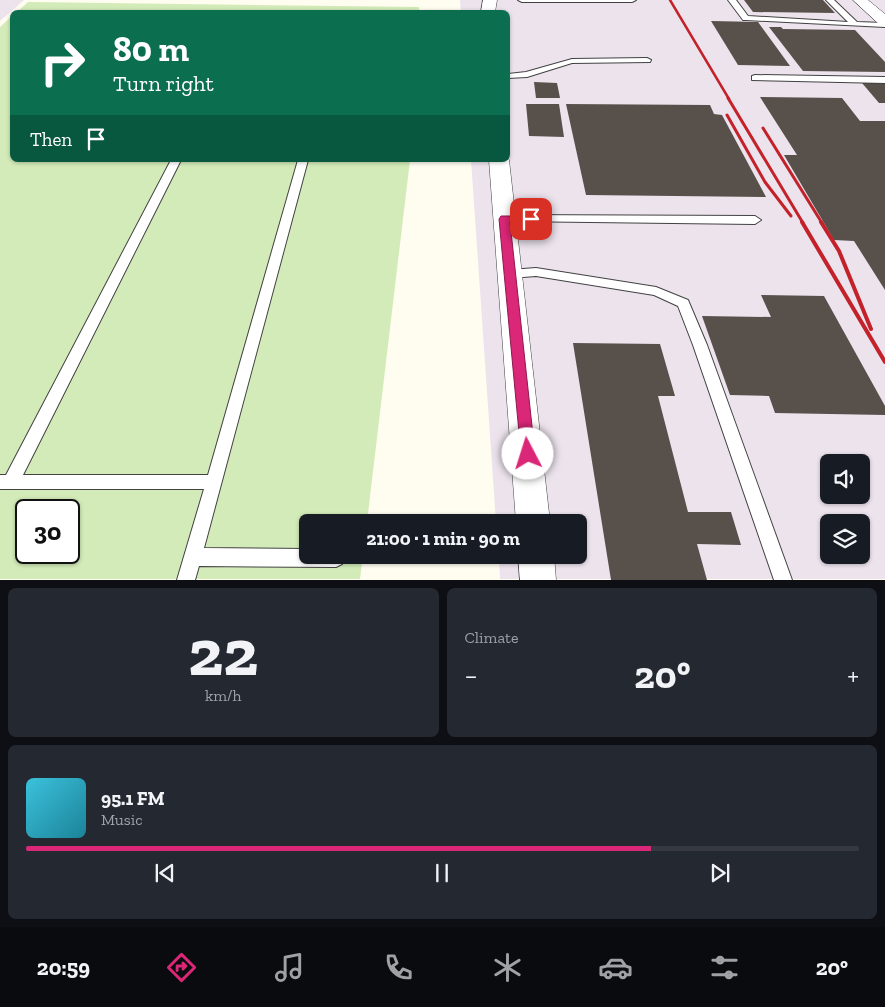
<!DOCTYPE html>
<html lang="en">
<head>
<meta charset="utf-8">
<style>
	:root { --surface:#171b24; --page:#242831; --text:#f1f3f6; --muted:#9ea1a6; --line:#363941; --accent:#db2777 }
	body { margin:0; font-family:"Zilla Slab",serif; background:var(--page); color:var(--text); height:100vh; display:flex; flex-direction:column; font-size:19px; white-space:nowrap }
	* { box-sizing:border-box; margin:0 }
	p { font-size:16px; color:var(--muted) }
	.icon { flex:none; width:28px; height:28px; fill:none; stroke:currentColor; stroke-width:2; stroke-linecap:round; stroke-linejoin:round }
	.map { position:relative; height:580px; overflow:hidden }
	.panel { display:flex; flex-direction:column; gap:8px; padding:8px; background:#0d0f14; flex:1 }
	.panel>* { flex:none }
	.guide { position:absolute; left:10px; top:10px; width:500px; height:152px; border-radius:8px; box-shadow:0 1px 4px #0004; background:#0b6e4f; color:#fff; overflow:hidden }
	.controls { position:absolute; left:820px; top:454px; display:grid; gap:10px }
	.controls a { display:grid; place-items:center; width:50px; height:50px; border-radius:8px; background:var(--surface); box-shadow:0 1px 4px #0004; font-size:25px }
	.speed { position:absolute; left:15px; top:499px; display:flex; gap:10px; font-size:25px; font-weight:700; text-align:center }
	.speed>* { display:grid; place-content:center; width:65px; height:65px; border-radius:50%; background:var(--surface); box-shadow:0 1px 4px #0004; line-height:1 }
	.speed .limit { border:2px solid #111; border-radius:8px; background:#fff; color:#111 }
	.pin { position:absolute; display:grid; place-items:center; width:42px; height:42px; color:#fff; margin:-21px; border-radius:10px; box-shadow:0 2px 8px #0006 }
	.me { position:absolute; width:55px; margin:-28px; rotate:355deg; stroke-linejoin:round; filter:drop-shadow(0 0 4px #0008) }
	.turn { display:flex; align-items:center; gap:18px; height:105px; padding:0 20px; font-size:22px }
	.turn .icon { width:65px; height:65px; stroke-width:2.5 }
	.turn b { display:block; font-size:35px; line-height:42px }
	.then { display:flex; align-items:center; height:48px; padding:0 20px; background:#0003; gap:10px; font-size:19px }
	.big { font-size:38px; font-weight:800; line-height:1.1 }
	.panel .card { flex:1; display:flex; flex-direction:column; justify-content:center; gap:8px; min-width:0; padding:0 18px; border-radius:8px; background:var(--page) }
	.panel .dial { align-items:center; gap:0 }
	.dial b { font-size:65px; line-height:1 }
	.song { display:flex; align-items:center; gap:15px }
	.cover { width:60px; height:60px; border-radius:8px; background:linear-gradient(135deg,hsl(190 70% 55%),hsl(190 70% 35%)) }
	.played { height:5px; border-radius:2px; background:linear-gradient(90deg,var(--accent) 75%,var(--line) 75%) }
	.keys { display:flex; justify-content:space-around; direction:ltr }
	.heat { display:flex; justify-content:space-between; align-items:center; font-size:28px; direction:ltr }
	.panel .tiles { flex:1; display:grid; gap:8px; grid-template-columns:1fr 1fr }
	.card:last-child { grid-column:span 2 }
	.trip { position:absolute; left:299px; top:514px; width:288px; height:50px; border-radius:8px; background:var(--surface); box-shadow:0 1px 4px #0004; font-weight:800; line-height:50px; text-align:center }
	.tabs { display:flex; height:80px; justify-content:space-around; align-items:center; background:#090b0e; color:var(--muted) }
	.tabs .icon { width:35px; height:35px }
	.tabs .selected { color:var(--accent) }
	.tabs b { font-size:22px; color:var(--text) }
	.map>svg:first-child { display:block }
	.industrial { fill:#ece3ed; fill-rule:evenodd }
	.green { fill:#d3ebb9; fill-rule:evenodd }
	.building { fill:#58504b }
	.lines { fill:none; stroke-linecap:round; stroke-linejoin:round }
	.service-casing { stroke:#424242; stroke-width:2 }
	.minor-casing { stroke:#424242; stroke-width:1 }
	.service { fill:#fff; fill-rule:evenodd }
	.minor { fill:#fff; fill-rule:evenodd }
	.rail-far2 { stroke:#c3222a; stroke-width:2.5 }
	.rail-far1 { stroke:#c3222a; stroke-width:3 }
	.rail { stroke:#c3222a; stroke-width:4 }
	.route { fill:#db2777; stroke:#8e194d }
</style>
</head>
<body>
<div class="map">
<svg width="885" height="580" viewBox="0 0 885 580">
	<rect width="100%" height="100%" fill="#fffcf0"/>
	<g class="industrial">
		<polygon points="0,0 24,0 0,21"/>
		<path d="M 460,0 L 885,0 L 885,579 L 500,579 L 499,555 L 578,555 L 578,522 L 496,522 L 471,160 L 508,160 L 508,12 L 461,12 ZM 829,462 L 861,462 L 861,495 L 829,495 ZM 829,522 L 861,522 L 861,555 L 829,555 Z"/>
	</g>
	<g class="green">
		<polygon points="28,2 419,7 419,12 17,12"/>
		<path d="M 12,16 L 12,160 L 410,160 L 367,522 L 308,522 L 308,555 L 363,555 L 360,579 L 0,579 L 0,27 ZM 26,510 L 69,510 L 69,552 L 26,552 Z"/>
	</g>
	<g class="building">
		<polygon points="744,0 823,0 835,13 753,12"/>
		<polygon points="711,21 758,22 790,66 738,65"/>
		<polygon points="769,27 781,27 783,29 855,30 885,62 885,72 803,71"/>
		<polygon points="534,82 557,83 560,98 536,98"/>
		<polygon points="862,83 885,83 885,103 879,103"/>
		<polygon points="760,97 842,98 860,121 885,121 885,290 854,241 834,240 784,155 797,155"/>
		<polygon points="526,104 559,104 564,137 529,136"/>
		<polygon points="566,104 710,105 714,114 722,115 766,197 586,195"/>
		<polygon points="761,295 824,296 885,406 885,415 775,413 769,396 730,395 702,316 771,317"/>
		<polygon points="573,343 660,344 675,396 658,396 688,512 731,512 741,545 697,544 707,580 611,580"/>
	</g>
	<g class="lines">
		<g class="service-casing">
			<g id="service">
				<polygon points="518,0 636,0 632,2 522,2"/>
				<polygon points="728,0 736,0 748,16 848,22 826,0 834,0 857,22 885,23 885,27 746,20 743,20"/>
				<polygon points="647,58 651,60 650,62 572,63 527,77 508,78 508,74 526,72 572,59"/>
				<polygon points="755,75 885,77 885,83 752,80 752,76"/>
				<polygon points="171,160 181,160 23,475 208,475 298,160 308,160 204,548 308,549 308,555 344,555 345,558 342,564 336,567 199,566 195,580 177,580 204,489 0,489 0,475 6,475"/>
				<polygon points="504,215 755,216 761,220 755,224 500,221 498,219 500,217"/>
				<polygon points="536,268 656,287 688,300 707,345 792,580 774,580 693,345 678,306 654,295 536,276 510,278 504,274 510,270"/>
			</g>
		</g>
		<g class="minor-casing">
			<g id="minor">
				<polygon points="483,0 497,0 495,12 481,12"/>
				<polygon points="853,0 868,0 885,14 885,26 880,25"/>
				<polygon points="508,158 509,160 550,522 516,522 489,160 508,160"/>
				<polygon points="518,555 554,555 556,580 520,580"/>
			</g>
		</g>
		<use href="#service" class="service"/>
		<use href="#minor" class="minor"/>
		<polyline class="rail-far2" points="670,0 729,99"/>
		<g class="rail-far1">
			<polyline points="728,98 803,223"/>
			<polyline points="727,115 765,182 791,216"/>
			<polyline points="763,128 822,223"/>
		</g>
		<g class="rail">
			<polyline points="802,222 885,362"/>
			<polyline points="821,222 839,251 871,329"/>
		</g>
	</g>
	<polygon class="route" points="501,216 531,216 536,219 531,222 510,222 535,454 533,459 528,461 523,459 521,454 499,219"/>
</svg>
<div class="controls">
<a><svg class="icon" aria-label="sound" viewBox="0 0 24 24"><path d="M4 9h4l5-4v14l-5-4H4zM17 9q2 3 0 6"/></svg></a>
<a><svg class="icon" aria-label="layers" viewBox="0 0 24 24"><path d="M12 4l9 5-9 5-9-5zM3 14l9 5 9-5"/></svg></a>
</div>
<div class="speed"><div class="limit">30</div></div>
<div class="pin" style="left:531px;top:219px;background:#d93025"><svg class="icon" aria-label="arrive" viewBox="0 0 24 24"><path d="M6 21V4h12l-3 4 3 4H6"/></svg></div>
<svg class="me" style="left:528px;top:454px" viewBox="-20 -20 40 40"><circle r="19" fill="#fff"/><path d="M0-13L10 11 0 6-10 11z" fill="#db2777"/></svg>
<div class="trip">21:00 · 1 min · 90 m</div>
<div class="guide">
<div class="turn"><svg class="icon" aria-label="right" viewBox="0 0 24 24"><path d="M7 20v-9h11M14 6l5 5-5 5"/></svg><div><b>80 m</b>Turn right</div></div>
<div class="then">Then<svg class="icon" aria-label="arrive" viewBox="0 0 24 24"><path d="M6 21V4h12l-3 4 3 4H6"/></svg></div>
</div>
</div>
<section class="panel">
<div class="tiles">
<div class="card dial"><b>22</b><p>km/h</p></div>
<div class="card"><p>Climate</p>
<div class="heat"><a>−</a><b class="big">20°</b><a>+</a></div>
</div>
<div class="card">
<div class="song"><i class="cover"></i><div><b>95.1 FM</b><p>Music</p></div></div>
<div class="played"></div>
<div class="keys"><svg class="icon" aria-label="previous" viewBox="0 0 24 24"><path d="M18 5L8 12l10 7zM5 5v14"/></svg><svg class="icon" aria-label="pause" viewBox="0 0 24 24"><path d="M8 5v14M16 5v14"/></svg><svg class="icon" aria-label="next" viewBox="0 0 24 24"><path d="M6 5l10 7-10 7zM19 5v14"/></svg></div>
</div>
</div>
</section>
<nav class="tabs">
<b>20:59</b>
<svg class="icon selected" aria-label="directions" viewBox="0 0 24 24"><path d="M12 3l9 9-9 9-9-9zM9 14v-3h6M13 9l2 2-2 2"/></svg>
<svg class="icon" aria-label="music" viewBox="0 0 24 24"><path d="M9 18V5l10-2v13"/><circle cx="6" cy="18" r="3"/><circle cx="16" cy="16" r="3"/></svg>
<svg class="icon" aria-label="phone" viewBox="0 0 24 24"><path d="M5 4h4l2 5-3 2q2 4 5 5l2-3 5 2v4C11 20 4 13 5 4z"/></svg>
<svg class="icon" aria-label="climate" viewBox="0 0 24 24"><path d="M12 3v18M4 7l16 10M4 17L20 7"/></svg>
<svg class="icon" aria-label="car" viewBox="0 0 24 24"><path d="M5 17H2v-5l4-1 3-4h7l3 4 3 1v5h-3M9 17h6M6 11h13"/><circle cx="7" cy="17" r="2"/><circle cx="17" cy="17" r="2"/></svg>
<svg class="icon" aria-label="filters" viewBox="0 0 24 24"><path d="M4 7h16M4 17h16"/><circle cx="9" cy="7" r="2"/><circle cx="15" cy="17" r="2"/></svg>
<b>20°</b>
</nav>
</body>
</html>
